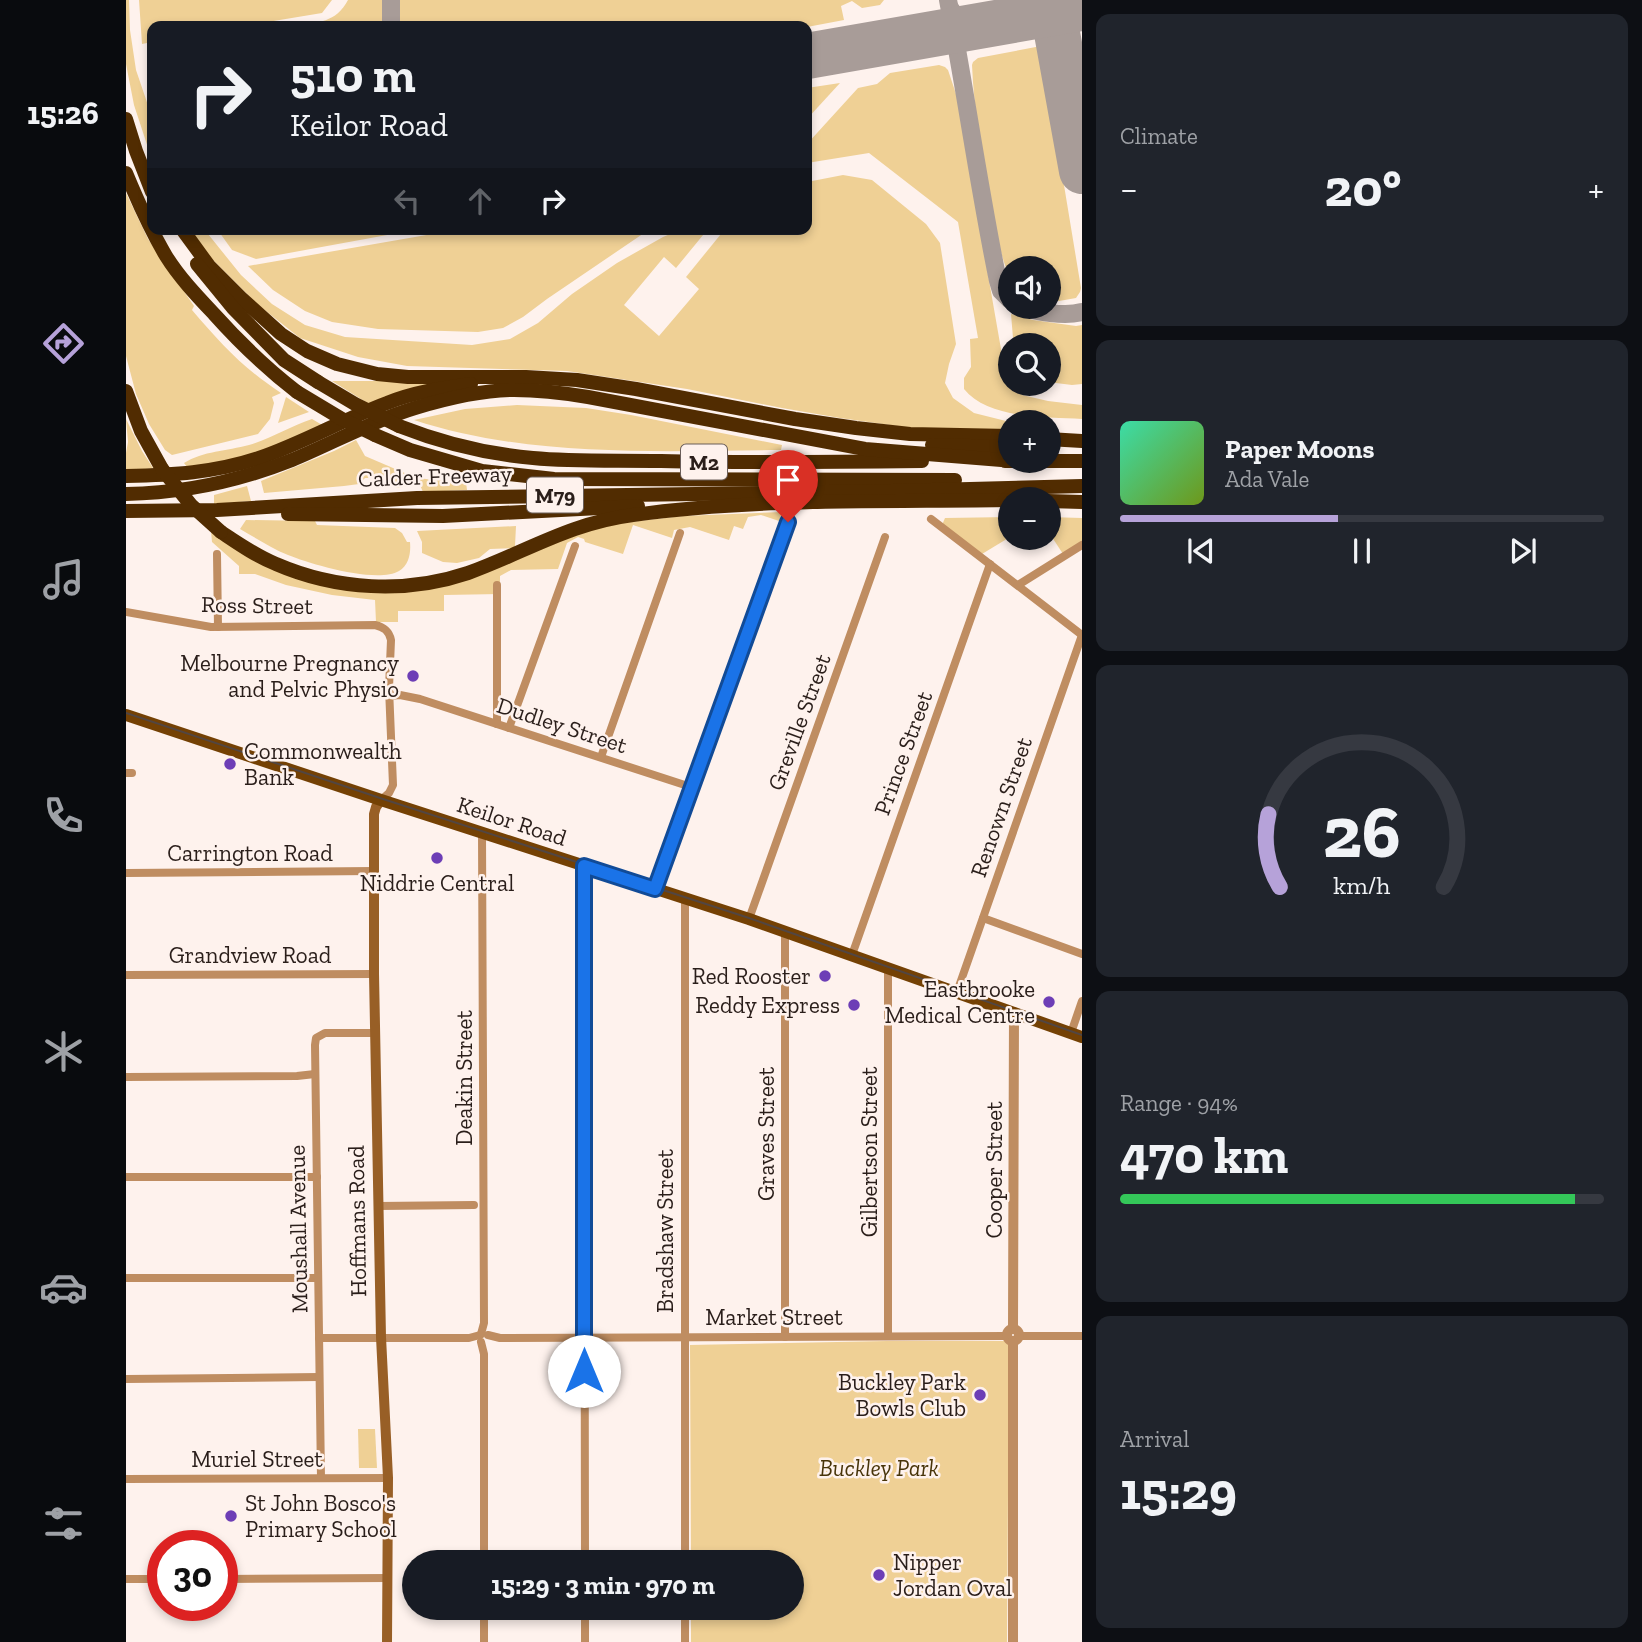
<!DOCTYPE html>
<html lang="en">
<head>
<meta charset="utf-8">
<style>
	:root { --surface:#171b24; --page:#20242c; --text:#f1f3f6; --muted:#9ea1a6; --line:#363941; --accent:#b6a2d9 }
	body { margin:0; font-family:"Zilla Slab",serif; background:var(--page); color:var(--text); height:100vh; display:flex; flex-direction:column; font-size:26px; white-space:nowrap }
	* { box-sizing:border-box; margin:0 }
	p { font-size:23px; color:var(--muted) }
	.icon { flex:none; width:38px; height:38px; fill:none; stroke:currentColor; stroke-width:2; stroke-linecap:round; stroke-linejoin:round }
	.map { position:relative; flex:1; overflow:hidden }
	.panel { display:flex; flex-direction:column; gap:14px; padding:14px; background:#0d0f14; width:560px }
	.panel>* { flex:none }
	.banner { position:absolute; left:21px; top:21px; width:665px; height:214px; border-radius:14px; box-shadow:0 4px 10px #0003; background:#171b24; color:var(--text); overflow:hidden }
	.tools { position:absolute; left:872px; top:256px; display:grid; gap:14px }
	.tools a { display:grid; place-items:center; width:63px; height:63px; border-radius:50%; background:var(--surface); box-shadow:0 4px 10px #0003; font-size:35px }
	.speed { position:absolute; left:21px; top:1530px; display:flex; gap:14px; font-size:35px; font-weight:700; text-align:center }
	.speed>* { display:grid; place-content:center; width:91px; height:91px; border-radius:50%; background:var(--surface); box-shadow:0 4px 10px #0003; line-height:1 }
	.speed .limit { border:10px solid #d22; background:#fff; color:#111 }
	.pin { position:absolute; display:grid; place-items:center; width:60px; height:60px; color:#fff; margin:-72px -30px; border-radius:50% 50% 50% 0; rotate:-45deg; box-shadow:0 0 7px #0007 }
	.pin .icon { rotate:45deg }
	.me { position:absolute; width:77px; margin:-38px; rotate:0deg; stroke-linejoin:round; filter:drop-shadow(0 0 5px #0008) }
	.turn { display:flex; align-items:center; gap:24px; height:147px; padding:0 28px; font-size:32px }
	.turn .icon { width:91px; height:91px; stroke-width:2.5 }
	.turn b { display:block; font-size:49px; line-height:60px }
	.lanes { display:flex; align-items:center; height:66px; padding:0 28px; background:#0003; justify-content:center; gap:35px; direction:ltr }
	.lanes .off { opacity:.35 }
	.big { font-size:52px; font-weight:800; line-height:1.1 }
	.panel .widget { flex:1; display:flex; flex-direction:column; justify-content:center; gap:10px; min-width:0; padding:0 24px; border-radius:14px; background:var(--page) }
	.panel .dial { align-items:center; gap:0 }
	.dial svg { height:182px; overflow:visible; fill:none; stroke:var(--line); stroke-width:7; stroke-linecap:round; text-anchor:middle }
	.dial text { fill:var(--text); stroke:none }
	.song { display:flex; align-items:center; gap:21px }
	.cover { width:84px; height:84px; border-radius:10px; background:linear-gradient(135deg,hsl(160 70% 55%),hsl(80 70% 35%)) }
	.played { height:7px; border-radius:4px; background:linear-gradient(90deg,var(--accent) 45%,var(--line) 45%) }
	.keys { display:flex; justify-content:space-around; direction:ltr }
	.heat { display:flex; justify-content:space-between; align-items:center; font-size:38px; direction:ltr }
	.charge { height:10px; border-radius:5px; background:linear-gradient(90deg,#34c759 94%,var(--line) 0) }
	.trip { position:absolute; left:276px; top:1550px; width:402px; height:70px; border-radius:35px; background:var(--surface); box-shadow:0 4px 10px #0003; font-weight:800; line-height:70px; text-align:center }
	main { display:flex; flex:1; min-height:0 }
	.tabs { display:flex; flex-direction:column; width:126px; justify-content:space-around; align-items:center; background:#090b0e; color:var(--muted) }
	.tabs .icon { width:49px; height:49px }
	.tabs .on { color:var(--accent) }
	.tabs b { font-size:32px; color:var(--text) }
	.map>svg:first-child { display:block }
	.green { fill:#efd095 }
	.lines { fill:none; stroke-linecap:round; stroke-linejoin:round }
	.taxiway { stroke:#a89c98; stroke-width:18 }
	.runway { stroke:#a89c98; stroke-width:46 }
	.minor { stroke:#bf8d61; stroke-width:8 }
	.tertiary { stroke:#bf8d61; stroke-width:10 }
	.secondary { stroke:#985f26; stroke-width:10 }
	.primary { stroke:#744104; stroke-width:12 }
	.motorway { stroke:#512c01; stroke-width:14 }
	.tram { stroke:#524642; stroke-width:2 }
	.motorway-bridge { stroke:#512c01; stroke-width:14 }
	.route-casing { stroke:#114b97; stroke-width:18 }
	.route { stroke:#1a73e8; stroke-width:12 }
	.poi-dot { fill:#6d3eb6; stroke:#fef2ed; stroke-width:2.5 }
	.labels { text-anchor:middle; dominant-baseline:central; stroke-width:5; stroke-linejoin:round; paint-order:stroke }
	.shield { fill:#fef2ed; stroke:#6a5e59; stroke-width:2 }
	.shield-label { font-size:21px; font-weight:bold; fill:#2a1e1a }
	.street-label { font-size:23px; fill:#2a1e1a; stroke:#fef2ed }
	.poi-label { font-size:23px; fill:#2a1e1a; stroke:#fef2ed; text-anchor:end }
	.park-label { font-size:23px; font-style:italic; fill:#483409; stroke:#fef2ed }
</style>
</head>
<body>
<main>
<nav class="tabs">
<b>15:26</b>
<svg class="icon on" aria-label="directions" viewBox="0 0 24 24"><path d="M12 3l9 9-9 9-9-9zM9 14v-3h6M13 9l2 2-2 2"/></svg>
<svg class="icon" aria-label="music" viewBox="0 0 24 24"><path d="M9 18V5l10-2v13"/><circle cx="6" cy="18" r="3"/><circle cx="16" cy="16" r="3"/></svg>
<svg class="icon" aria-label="phone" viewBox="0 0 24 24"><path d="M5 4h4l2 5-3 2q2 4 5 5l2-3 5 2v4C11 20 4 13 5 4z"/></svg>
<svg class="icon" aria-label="climate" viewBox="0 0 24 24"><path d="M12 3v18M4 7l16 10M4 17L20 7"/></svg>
<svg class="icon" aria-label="car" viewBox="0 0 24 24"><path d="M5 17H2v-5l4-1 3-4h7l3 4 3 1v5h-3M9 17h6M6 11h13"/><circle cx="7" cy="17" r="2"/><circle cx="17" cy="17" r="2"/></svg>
<svg class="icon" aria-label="filters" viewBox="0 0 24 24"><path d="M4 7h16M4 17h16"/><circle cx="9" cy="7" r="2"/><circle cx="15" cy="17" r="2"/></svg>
</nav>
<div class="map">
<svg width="956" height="1642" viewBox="0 0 956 1642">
	<rect width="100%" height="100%" fill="#fef2ed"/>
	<g class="green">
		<polygon points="0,0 3,0 4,30 10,70 26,117 26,160 8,105 0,64"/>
		<polygon points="13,0 206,0 196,13 118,26 26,26 26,42 16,44"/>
		<path d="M 222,0 L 257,0 L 257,26 L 169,26 C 192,22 210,23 222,0 Z"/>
		<polygon points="273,0 758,0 754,5 736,8 726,1 715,6 718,20 681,27 273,26"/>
		<path d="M 915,46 L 955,288 L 954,292 L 950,298 L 933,301 L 922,300 L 922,268 L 884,268 L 884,277 C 873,254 870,229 865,204 C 856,158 848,112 846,65 L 847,62 L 852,58 Z"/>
		<path d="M 813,65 L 819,67 L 822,70 L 831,97 L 879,372 L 884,383 L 893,390 L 896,395 L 922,401 L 956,405 L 956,419 C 920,417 862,419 838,389 L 838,378 L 845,367 L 844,339 L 852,338 L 832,222 L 743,153 L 681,163 L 681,144 L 732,88 L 751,84 L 764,73 Z"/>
		<polygon points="714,83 681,119 681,88"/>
		<polygon points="717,175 746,180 800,224 814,243 830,344 823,364 819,383 827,398 848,413 884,422 884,433 785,428 714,418 656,408 561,389 441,371 281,366 232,357 174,338 131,304 82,255 63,229 78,229 115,275 146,304 179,325 219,337 346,345 384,339 412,323 446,294 491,263 537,237 556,229 582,229 550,268 538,257 498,305 533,336 573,289 560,277 599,229 681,229 681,182"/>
		<path d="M 0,193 L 22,239 L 68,306 L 66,310 C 95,344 117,368 155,393 L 146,397 L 148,403 L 144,419 L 132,434 L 46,455 L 39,450 L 23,424 L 10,394 L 0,356 Z"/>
		<polygon points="91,229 294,229 130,259 106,250"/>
		<polygon points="335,229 524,229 421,299 397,317 377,328 352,332 252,329 206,322 179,311 147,290 122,266"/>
		<polygon points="885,314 907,320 950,326 956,325 956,384 946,385 922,382 922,345 890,345 887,338"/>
		<polygon points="206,381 301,381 303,386 243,404"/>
		<polygon points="160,397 183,412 152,423"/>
		<path d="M 391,405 L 460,408 L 505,415 L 656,445 L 655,450 C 535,451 403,458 288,420 L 339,409 Z"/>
		<polygon points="0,419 16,451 27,468 0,472 0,453 2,442"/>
		<path d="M 186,419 L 198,426 L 143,451 L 64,471 L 58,463 C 77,451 101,451 123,445 C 145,439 164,426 186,419 Z"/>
		<polygon points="230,440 239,456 288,477 306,480 340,482 341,490 297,492 294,485 269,488 265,478 239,478 233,484 218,486 138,493 135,481 208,451"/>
		<polygon points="121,486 125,501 88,504 88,495"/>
		<polygon points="656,512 653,521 635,515 622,517 617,529 608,526 603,540 564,527 548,530 546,538 507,525 497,554 459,542 458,539 452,537 441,543 432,569 385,570 374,576 374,594 318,595 318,611 272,611 272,622 250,622 249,600 206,595 160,585 129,574 113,574 113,566 86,542 85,531 141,566 293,590 432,540 486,524 557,516"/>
		<polygon points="884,517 884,537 856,554 816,525 819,518"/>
		<polygon points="922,517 956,518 956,546 937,554 922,531"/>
		<path d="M 120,520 L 189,521 L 191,525 L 269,528 L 276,533 L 281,542 L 284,542 C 285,553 283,565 273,571 C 251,584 184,564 162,555 C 145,548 130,538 114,529 Z"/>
		<polygon points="390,526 389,546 387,548 364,549 353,558 331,563 317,562 296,553 296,542 291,531"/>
		<polygon points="761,1341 879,1341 883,1345 881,1642 565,1642 565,1608 667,1608 667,1563 565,1563 564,1345"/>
		<polygon points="232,1429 249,1429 251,1468 233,1468"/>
	</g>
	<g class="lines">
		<g class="taxiway">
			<polyline points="265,0 265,26"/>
			<path d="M 822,0 C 840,94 853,188 872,281 L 875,291 L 884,300"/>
			<path d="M 824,8 C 830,19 840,25 852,26"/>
			<path d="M 893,306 C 910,312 939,317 956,312"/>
		</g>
		<g class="runway">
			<polyline points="925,0 956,171"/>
			<polyline points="681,56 956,8"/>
		</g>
		<g class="minor">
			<polyline points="805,519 956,635"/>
			<polyline points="91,554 92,627"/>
			<polyline points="371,585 371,724"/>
			<polyline points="892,585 956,545"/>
			<path d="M 0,612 L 85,627 L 249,625 C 258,627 263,631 265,640 L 263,688 L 267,785 L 263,793 L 255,800"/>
			<polyline points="263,696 274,695 294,699 565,787"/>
			<polyline points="383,728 449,546"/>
			<polyline points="475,757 554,533"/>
			<polyline points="0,773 6,773"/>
			<polyline points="458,866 459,1563"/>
			<polyline points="0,873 248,871"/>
			<polyline points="529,889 662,522"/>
			<polyline points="857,918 956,954"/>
			<polyline points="623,919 759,537"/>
			<polyline points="659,932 659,1337"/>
			<polyline points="726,955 864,564"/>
			<polyline points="762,967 762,1336"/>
			<polyline points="0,975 248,974"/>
			<polyline points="831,992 956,635"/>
			<polyline points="945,1033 956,1001"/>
			<polyline points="0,1077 171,1076 189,1074"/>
			<polyline points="0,1177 191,1177"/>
			<polyline points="252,1206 348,1205"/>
			<polyline points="0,1278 192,1278"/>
			<polyline points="355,1334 358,1323 356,833"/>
			<polyline points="362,1335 374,1338 880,1336"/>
			<polyline points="893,1336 956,1336"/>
			<polyline points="193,1338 343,1338 354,1335"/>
			<polyline points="355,1342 358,1354 358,1563"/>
			<polyline points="0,1379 193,1377"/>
			<polyline points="195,1478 189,1045 190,1038 199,1033 249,1033"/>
			<polyline points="0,1479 262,1478"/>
			<polyline points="559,1563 559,899"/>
			<polyline points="0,1579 37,1579"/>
			<polyline points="96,1579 262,1578"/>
			<polyline points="358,1608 358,1642"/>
			<polyline points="459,1608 459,1642"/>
			<polyline points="559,1608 559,1642"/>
		</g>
		<g class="tertiary">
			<circle cx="887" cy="1335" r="6"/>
			<polyline points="887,1329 888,1012"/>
			<polyline points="887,1342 887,1642"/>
		</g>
		<polyline class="secondary" points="255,800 250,807 248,814 248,974 255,1337 262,1478 261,1642"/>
		<polyline class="primary" points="0,715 255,800 623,919 956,1037"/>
		<g class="motorway">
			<polyline points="0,119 10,151 26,192"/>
			<path d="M 0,173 C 12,202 24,229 40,256 C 53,277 71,296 88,314 C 114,343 140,368 171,392"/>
			<polyline points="56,229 83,266 115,298 155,334 181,351 211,364 251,374 282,377 400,377 451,380 510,389 669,419 730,428 784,434 884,436"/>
			<polyline points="71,264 107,308 158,360 192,382"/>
			<polyline points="0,391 15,431 36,469"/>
			<path d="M 273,426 C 316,443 361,454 407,458 C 449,462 492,460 535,461 C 622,463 709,462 796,461"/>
			<polyline points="249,435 284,450 356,471 428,479 829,480"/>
			<polyline points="922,439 956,441"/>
			<polyline points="806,445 884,447"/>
			<polyline points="879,461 956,461"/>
			<path d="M 0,476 C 46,475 88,473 133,458 C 177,443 218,419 261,403 C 288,392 316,388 345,384"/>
			<path d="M 0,494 C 57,493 113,481 166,460 C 207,443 246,421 289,408 C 319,399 357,390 388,390 C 413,390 438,393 462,397 L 739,449 L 888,461"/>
			<polyline points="922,501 956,502"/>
			<polyline points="0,511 91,510 291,498 767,491 956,486"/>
			<polyline points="162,514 317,516 512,506"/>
			<path d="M 95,532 C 113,544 130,556 150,564 C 210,590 280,594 342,573 C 400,552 444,523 507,515 C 631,498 759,502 884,500"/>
		</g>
		<polyline class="tram" points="0,713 257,799 623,918 956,1035"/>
		<g class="motorway-bridge">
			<polyline points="192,382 229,404 273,426"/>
			<polyline points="171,392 216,419 249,435"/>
			<polyline points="36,469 65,505 95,532"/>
		</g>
	</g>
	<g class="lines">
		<g class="route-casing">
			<polyline id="route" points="458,1371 458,866 529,889 662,522"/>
		</g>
		<use href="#route" class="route"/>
	</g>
	<g class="poi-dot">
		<circle cx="287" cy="676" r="7"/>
		<circle cx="104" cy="764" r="7"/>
		<circle cx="311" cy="858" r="7"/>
		<circle cx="699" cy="976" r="7"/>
		<circle cx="923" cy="1002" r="7"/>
		<circle cx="728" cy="1005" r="7"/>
		<circle cx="854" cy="1395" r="7"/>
		<circle cx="105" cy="1516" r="7"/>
		<circle cx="753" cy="1575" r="7"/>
	</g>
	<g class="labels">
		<g class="shield">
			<rect x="555" y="444.5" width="46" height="35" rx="5"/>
			<rect x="401" y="477.5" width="56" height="35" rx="5"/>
		</g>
		<g class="shield-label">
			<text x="578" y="462">M2</text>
			<text x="429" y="495">M79</text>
		</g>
		<g class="street-label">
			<text transform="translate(309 476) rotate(-2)">Calder Freeway</text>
			<text transform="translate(131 605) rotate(1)">Ross Street</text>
			<text transform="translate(673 722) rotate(-70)">Greville Street</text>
			<text transform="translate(436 725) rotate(18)">Dudley Street</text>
			<text transform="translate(777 753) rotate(-70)">Prince Street</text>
			<text transform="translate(875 807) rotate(-71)">Renown Street</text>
			<text transform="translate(386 821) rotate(18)">Keilor Road</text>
			<text x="124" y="853">Carrington Road</text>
			<text x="124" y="955">Grandview Road</text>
			<text transform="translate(338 1078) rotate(-90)">Deakin Street</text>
			<text transform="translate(640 1134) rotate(-90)">Graves Street</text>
			<text transform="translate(743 1152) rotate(-90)">Gilbertson Street</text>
			<text transform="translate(868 1170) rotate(-90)">Cooper Street</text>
			<text transform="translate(231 1221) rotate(-91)">Hoffmans Road</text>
			<text transform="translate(172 1229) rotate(-91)">Moushall Avenue</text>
			<text transform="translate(539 1231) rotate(-90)">Bradshaw Street</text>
			<text x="648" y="1317">Market Street</text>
			<text x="131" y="1459">Muriel Street</text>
		</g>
		<g class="poi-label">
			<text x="273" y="663">Melbourne Pregnancy<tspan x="273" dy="26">and Pelvic Physio</tspan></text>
			<text x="118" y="751" text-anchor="start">Commonwealth<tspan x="118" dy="26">Bank</tspan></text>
			<text x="311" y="883" text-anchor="middle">Niddrie Central</text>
			<text x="685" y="976">Red Rooster</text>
			<text x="909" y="989">Eastbrooke<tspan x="909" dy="26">Medical Centre</tspan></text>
			<text x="714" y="1005">Reddy Express</text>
			<text x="840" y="1382">Buckley Park<tspan x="840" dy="26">Bowls Club</tspan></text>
			<text x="119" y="1503" text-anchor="start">St John Bosco's<tspan x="119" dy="26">Primary School</tspan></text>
			<text x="767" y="1562" text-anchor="start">Nipper<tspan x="767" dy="26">Jordan Oval</tspan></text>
		</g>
		<g class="park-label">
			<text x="753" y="1468">Buckley Park</text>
		</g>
	</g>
</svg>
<div class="tools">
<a><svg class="icon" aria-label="sound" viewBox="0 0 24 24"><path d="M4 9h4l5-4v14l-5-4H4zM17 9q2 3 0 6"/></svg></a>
<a><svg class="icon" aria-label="search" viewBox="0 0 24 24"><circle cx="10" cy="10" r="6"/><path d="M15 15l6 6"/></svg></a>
<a>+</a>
<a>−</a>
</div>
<div class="speed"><div class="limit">30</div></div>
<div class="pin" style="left:662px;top:522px;background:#d93025"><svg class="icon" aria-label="arrive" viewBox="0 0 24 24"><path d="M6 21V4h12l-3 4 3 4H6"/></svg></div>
<svg class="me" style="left:458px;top:1371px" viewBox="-20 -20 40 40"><circle r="19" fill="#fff"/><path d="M0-13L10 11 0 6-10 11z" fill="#1a73e8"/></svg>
<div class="trip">15:29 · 3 min · 970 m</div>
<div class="banner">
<div class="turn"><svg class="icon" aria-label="right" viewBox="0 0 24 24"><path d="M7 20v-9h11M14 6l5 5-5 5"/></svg><div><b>510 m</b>Keilor Road</div></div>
<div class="lanes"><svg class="icon off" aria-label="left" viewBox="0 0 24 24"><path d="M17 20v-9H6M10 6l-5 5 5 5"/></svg><svg class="icon off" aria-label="ahead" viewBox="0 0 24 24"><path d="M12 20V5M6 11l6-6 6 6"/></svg><svg class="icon" aria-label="right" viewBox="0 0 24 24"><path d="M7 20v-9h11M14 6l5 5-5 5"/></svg></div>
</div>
</div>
<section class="panel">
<div class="widget"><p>Climate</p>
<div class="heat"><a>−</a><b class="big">20°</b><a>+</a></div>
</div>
<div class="widget">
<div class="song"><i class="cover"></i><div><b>Paper Moons</b><p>Ada Vale</p></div></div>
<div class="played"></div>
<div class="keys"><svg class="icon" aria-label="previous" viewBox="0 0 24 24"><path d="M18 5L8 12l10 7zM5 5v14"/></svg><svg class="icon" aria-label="pause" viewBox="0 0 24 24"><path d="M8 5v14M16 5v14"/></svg><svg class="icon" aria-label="next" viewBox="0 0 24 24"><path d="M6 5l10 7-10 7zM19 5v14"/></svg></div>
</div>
<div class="widget dial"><svg viewBox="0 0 100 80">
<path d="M14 69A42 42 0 1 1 86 69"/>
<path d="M14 69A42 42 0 0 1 9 37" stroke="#b6a2d9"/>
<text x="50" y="56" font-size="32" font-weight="700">26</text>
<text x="50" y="72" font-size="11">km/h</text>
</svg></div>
<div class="widget"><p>Range · 94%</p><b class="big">470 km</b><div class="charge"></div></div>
<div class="widget"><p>Arrival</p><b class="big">15:29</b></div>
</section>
</main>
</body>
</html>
